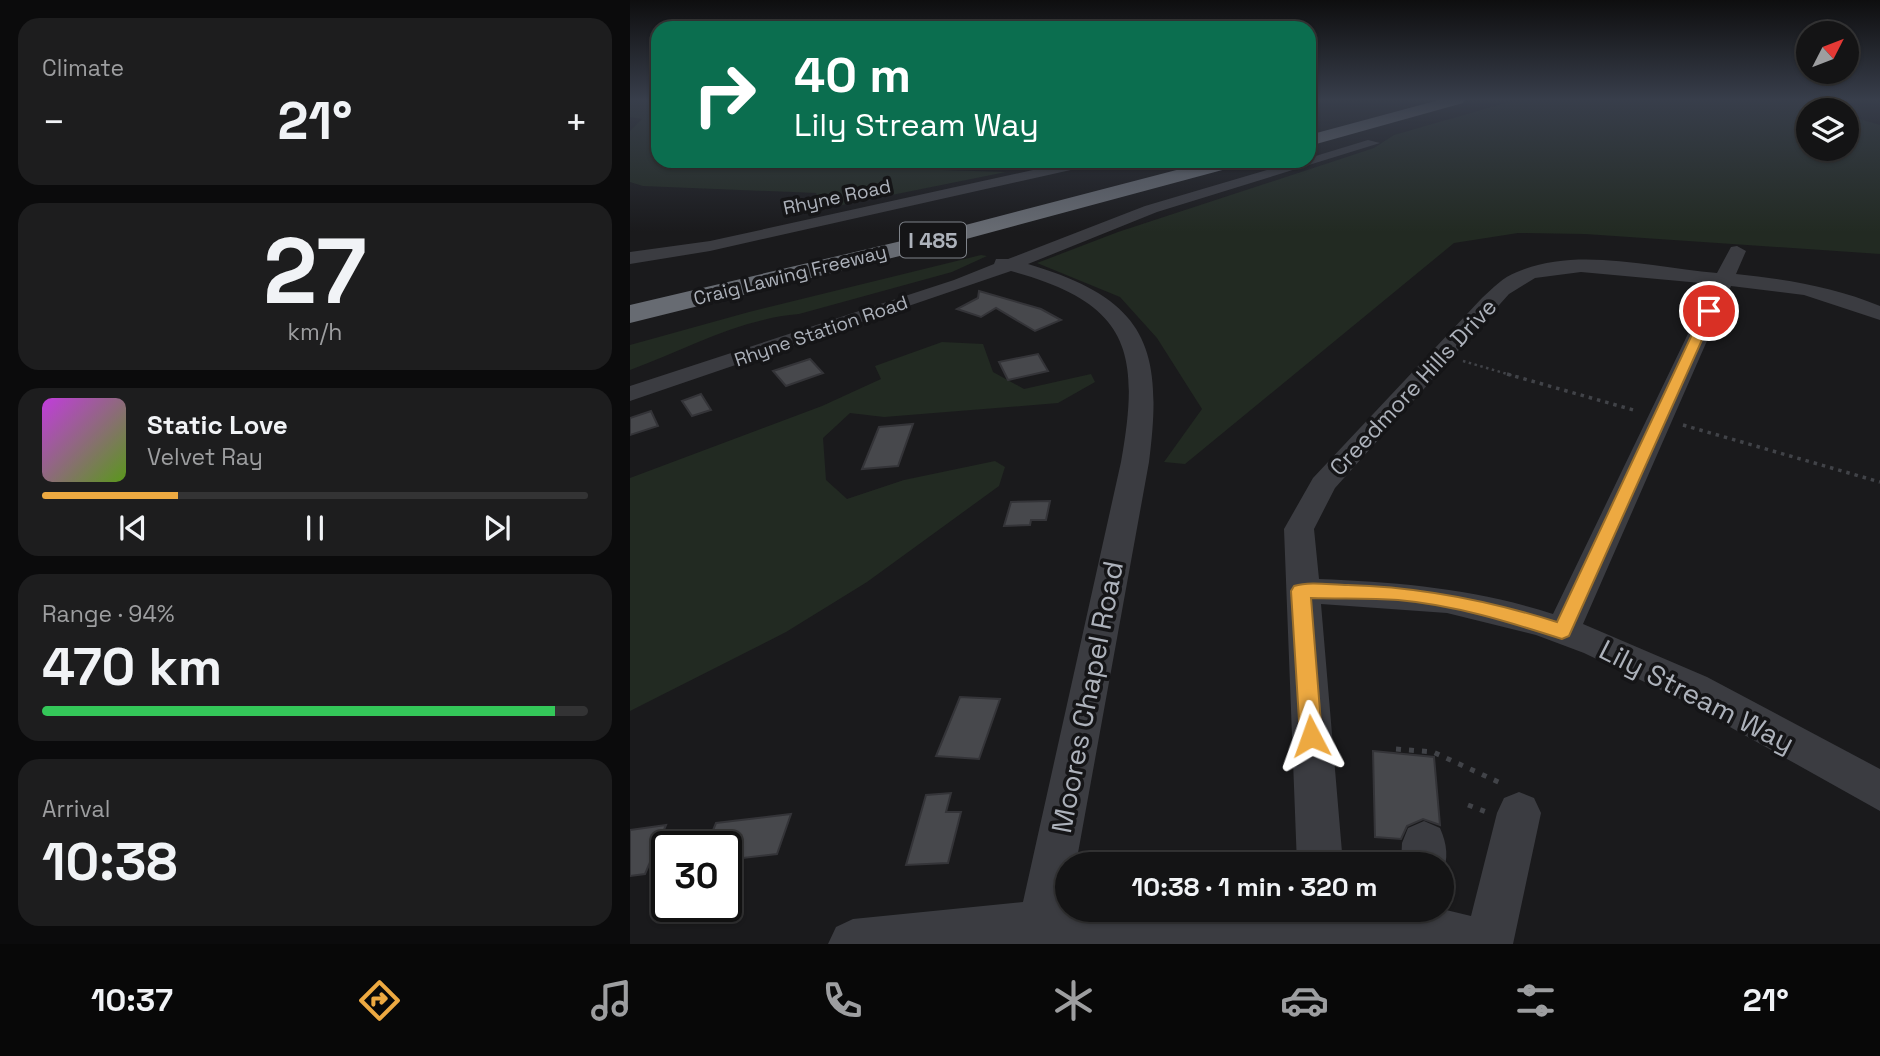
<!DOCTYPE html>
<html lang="en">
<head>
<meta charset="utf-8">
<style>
	:root { --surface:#141415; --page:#1d1d1e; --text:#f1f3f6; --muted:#9d9ea0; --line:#333334; --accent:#eda941 }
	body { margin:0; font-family:"Space Grotesk",sans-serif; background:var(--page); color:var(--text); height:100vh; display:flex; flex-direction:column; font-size:26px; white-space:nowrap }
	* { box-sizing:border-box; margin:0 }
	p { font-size:23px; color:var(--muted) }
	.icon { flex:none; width:38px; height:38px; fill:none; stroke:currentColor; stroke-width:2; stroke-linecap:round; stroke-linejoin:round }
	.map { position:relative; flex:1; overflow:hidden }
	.sheet { display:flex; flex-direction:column; gap:18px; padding:18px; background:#0b0b0c; width:630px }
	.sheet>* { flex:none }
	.banner { position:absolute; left:21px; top:21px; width:665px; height:147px; border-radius:21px; box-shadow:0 2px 5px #0004,0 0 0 2px var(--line); background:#0b6e4f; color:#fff; overflow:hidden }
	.needle { width:46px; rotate:48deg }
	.tools { position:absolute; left:1166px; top:21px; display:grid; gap:14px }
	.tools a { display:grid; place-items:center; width:63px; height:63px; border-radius:50%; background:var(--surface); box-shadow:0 2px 5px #0004,0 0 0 2px var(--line); font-size:35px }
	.speed { position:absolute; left:21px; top:831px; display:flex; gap:14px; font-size:35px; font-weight:700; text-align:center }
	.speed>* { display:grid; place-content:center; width:91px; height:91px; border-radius:50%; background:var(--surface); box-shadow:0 2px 5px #0004,0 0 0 2px var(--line); line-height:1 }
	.speed .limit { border:4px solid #111; border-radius:10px; background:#fff; color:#111 }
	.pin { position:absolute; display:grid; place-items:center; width:60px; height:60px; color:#fff; margin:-30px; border:4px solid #fff; border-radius:50%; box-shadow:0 2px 7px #0007 }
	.me { position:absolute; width:77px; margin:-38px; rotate:356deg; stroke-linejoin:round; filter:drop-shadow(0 0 5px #0008) }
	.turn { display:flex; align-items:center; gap:24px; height:147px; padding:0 28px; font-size:32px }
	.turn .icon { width:91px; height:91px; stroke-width:2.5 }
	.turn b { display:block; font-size:49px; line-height:60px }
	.big { font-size:52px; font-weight:700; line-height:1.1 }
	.sheet .tile { flex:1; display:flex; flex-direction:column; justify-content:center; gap:10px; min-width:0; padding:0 24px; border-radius:21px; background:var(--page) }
	.sheet .dial { align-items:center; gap:0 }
	.dial b { font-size:91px; line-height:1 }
	.song { display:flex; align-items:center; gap:21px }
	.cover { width:84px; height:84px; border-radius:10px; background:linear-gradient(135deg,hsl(290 70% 55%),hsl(90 70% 35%)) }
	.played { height:7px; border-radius:4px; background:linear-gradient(90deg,var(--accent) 25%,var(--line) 25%) }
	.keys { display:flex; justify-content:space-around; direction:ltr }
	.heat { display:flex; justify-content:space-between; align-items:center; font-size:38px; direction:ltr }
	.charge { height:10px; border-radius:5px; background:linear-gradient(90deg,#34c759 94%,var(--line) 0) }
	.trip { position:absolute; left:425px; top:852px; width:399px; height:70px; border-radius:35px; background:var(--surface); box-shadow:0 2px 5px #0004,0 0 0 2px var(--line); font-weight:700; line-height:70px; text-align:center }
	.dock { display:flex; height:112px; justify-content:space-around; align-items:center; background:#080808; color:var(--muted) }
	.dock .icon { width:49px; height:49px }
	.dock .selected { color:var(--accent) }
	.dock b { font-size:32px; color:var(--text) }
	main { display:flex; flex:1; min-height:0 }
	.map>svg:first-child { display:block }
	.green { fill:#222a22 }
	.building { fill:#47484c; stroke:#343438; stroke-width:2 }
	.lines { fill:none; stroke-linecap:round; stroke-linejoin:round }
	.path-far2 { stroke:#414348; stroke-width:2.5; stroke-dasharray:2.5 3.5; stroke-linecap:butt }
	.path-far1 { stroke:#414348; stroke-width:3.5; stroke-dasharray:3.5 5; stroke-linecap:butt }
	.path { stroke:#414348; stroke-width:5; stroke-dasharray:5 8; stroke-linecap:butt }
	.minor { fill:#3b3c41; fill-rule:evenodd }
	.highway { fill:#676b72; fill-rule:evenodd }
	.route { fill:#eda941; stroke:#9a6e2a; stroke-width:2 }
	.labels { text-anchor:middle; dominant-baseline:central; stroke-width:7; stroke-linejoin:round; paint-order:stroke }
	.far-street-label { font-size:19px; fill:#adb2bb; stroke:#151517 }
	.shield { fill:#151517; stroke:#7f838a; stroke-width:2 }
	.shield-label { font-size:21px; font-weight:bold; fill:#adb2bb }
	.street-label { font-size:23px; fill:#adb2bb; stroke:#151517 }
	.near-street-label { font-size:28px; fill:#adb2bb; stroke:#151517 }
</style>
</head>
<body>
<main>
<section class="sheet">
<div class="tile"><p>Climate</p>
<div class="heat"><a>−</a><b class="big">21°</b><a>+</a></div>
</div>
<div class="tile dial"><b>27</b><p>km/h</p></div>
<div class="tile">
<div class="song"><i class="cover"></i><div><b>Static Love</b><p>Velvet Ray</p></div></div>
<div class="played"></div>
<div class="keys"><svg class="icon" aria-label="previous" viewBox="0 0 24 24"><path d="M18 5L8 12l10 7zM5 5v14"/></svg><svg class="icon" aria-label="pause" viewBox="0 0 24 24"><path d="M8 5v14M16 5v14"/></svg><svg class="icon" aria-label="next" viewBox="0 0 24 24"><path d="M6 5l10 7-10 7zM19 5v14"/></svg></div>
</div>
<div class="tile"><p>Range · 94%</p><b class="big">470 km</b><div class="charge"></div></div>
<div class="tile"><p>Arrival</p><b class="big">10:38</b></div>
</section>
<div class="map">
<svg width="1250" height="944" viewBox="0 0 1250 944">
	<rect width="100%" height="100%" fill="#1a1a1c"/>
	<g class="green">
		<polygon points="0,100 28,100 28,161 131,161 121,164 376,172 192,209 186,193 13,186 0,182 0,131 12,119 0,117"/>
		<polygon points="886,100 1175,100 1203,110 1178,110 1178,149 1216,149 1216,115 1250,125 1250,254 955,234 888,233 824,243 555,464 534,462 572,409 527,338 490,297 407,263 488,232 744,148 764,135"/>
		<path d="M 351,255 L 357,256 L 322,272 L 169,314 C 109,319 56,349 0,370 L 0,345 L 119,312 Z"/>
		<polygon points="312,342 353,344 363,372 394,389 461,374 465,382 428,403 254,417 220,413 193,438 196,480 217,499 274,480 365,461 375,467 369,486 237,582 156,632 0,711 0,478 192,406 251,379 245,366"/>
	</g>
	<g class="building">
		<polygon points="349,291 411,309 431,320 405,331 366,308 351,317 327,309 348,298"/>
		<polygon points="408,354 418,371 378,380 369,362"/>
		<polygon points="180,359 193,373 156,386 143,371"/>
		<polygon points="71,394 81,410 62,416 52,401"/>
		<polygon points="21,411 28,426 0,435 0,418"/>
		<polygon points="283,424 268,466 232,469 249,427"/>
		<polygon points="420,501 416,520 401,520 400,525 374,526 381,502"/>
		<polygon points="330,697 370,699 349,759 306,756"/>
		<polygon points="743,751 804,757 810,825 793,819 777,826 771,839 745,837"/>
		<polygon points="321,793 316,812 331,812 318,863 276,865 296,795"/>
		<polygon points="161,814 147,854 96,860 96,847 76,847 86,823"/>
		<polygon points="36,825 15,874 0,876 0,830"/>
	</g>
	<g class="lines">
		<polyline class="path-far2" points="833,361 884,376"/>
		<g class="path-far1">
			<polyline points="877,374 1007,411"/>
			<polyline points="1053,425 1250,482"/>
		</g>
		<g class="path">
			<polyline points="766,749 803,752 875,785"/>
			<polyline points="838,805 859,813"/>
		</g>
		<g class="minor">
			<path d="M 738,140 L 750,143 L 527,212 L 398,264 C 516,299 534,346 519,462 L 446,864 L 438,864 L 438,910 L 812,909 L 841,916 L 867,813 L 874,798 L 889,792 L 904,798 L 911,813 L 883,944 L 198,944 L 206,927 L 223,919 L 393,902 L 491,462 C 511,350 499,303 381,271 L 0,401 L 0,386 L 324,280 L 364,264 L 366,259 L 378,259 L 515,206 L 667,161 L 679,161 L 679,158 Z"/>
			<polygon points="444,161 470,161 463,165 80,251 0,264 0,252 80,241"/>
			<path d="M 1107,246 L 1116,251 L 1106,274 C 1155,279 1204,287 1250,306 L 1250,320 L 1174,295 L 1101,286 L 953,624 L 1077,677 L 1250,769 L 1250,811 L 1050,699 L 954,653 L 906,635 L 817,613 L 691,604 L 713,864 L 667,864 L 654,529 L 683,478 L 852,298 C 863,288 873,277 887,272 C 947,246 1024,268 1087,273 L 1101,247 ZM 951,272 L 1082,284 L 923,614 C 846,589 769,582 689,579 L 684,529 L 705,488 L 879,294 L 905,278 Z"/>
			<path d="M 794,821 L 810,828 C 817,844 819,858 812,875 L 812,864 L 771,864 L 772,843 L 778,828 Z"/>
		</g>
		<g class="highway">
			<polygon points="809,100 835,100 833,103 679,146 679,135"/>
			<polygon points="581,161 614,161 611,165 314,245 0,323 0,305 301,234"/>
		</g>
	</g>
	<linearGradient id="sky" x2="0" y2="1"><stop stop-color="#0e0e0f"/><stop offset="0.43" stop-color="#383e4b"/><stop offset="1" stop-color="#383e4b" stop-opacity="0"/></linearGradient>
	<rect width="1250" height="232" fill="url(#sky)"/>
	<path class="route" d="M 1079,307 L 1085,311 L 939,636 L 932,639 C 879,622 825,605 768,600 C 739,598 710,599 681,598 L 692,736 L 689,743 L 681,746 L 673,743 L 670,736 L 661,591 L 664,586 C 681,581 701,585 718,585 C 791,587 857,600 927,622 L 1073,311 Z"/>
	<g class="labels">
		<g class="far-street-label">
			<text transform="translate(207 197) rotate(-12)">Rhyne Road</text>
			<text transform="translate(160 275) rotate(-14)">Craig Lawing Freeway</text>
			<text transform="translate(191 331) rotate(-19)">Rhyne Station Road</text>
		</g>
		<rect class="shield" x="270" y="222.5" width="66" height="35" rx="5"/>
		<g class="shield-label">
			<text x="303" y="240">I 485</text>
		</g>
		<g class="street-label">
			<text transform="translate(783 387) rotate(-47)">Creedmore Hills Drive</text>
		</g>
		<g class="near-street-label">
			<text transform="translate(1067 696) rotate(27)">Lily Stream Way</text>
			<text transform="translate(457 697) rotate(-79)">Moores Chapel Road</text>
		</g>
	</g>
</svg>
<div class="tools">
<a><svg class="needle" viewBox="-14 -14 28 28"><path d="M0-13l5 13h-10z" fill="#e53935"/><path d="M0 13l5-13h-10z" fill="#9d9ea0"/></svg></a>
<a><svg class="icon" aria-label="layers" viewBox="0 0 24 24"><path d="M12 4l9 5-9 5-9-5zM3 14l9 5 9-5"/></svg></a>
</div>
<div class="speed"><div class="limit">30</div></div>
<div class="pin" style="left:1079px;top:311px;background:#d93025"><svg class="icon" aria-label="arrive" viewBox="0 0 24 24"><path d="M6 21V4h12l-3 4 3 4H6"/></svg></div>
<svg class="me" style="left:681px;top:736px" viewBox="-20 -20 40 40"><path d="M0-17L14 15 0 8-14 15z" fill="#eda941" stroke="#fff" stroke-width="4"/></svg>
<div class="trip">10:38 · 1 min · 320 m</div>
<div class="banner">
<div class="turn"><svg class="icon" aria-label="right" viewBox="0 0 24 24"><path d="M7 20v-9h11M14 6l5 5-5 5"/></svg><div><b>40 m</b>Lily Stream Way</div></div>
</div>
</div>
</main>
<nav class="dock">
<b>10:37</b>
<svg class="icon selected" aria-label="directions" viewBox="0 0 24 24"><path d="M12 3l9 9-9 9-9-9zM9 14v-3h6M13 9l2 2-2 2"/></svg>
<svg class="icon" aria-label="music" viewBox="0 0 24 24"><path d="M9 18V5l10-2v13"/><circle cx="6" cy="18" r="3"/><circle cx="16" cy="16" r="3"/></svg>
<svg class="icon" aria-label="phone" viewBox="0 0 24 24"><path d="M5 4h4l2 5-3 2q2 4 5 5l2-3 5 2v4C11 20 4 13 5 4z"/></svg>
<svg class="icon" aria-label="climate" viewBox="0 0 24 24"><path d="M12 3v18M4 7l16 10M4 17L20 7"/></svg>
<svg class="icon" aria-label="car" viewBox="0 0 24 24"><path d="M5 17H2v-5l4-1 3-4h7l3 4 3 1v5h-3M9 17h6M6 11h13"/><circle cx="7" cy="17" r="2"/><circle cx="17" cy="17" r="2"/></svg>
<svg class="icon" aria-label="filters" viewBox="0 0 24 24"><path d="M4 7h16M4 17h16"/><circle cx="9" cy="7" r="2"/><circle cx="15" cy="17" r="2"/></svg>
<b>21°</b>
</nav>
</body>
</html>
